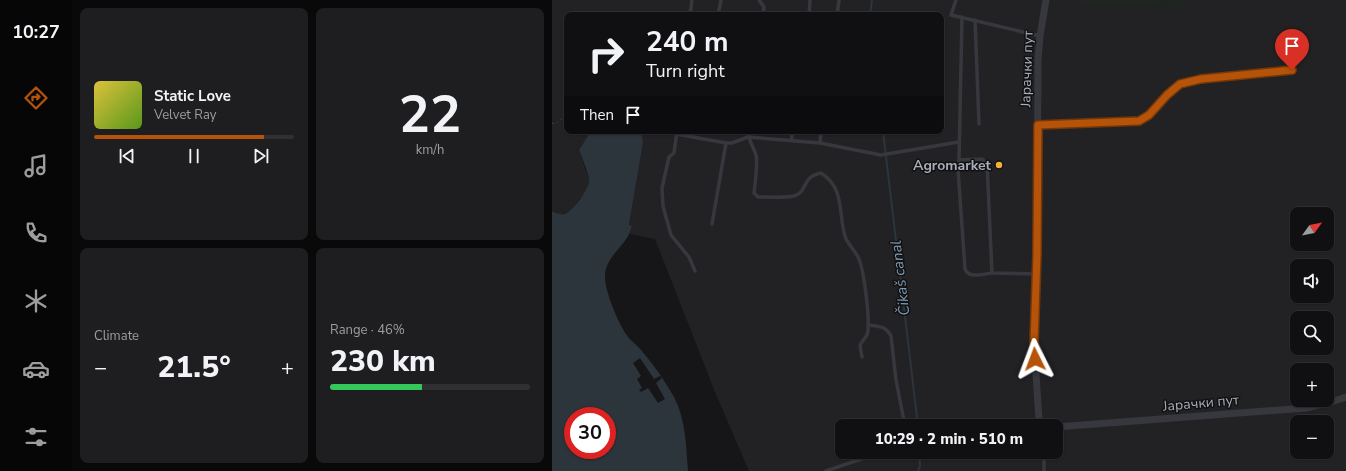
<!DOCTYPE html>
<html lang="en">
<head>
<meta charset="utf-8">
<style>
	:root { --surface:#101012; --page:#1e1e20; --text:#f1f3f6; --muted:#9c9d9f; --line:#303032; --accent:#b45309 }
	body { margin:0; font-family:"Nunito Sans",sans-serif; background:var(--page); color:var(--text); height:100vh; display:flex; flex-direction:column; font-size:15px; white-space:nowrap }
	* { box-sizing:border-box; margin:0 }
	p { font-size:13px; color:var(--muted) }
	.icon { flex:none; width:22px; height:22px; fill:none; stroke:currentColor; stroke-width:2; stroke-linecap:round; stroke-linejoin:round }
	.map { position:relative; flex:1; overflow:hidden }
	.side { display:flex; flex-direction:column; gap:8px; padding:8px; background:#09090a; width:480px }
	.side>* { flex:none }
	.banner { position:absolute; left:12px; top:12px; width:380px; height:122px; border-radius:8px; box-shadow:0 1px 3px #0004,0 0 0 1px var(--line); background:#101012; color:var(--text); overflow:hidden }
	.needle { width:26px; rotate:57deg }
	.tools { position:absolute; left:738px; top:207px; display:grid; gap:8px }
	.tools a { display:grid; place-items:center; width:44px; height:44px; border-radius:8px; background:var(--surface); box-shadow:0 1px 3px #0004,0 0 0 1px var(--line); font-size:20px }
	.speed { position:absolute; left:12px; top:407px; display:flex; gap:8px; font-size:20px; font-weight:700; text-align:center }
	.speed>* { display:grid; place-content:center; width:52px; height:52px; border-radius:50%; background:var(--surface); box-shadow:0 1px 3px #0004,0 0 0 1px var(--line); line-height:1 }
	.speed .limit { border:6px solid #d22; background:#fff; color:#111 }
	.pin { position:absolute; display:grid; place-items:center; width:34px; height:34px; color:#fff; margin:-41px -17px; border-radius:50% 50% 50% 0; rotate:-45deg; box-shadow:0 0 4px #0007 }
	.pin .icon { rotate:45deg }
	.me { position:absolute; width:44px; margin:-22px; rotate:357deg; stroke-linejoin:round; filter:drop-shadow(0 0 3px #0008) }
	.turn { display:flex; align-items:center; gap:14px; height:84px; padding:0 16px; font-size:18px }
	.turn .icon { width:52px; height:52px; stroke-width:2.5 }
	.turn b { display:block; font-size:28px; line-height:34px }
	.then { display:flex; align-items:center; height:38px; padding:0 16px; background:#0003; gap:8px; font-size:15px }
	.big { font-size:30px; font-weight:800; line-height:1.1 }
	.side .card { flex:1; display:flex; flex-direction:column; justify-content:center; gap:6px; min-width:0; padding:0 14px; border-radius:8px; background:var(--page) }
	.side .dial { align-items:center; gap:0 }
	.dial b { font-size:52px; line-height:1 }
	.song { display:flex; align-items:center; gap:12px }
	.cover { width:48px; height:48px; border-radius:6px; background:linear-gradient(135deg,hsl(50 70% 55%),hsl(90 70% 35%)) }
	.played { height:4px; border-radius:2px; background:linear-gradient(90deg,var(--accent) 85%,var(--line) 85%) }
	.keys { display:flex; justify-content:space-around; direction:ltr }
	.heat { display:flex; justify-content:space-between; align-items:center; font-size:22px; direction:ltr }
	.charge { height:6px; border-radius:3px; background:linear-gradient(90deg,#34c759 46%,var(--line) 0) }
	.side .tiles { flex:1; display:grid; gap:8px; grid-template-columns:repeat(2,1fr) }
	.trip { position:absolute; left:283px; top:419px; width:228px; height:40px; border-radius:8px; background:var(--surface); box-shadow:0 1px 3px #0004,0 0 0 1px var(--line); font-weight:800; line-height:40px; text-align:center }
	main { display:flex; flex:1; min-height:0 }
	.menu { display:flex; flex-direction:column; width:72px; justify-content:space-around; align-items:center; background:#060607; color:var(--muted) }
	.menu .icon { width:28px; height:28px }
	.menu .on { color:var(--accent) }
	.menu b { font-size:18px; color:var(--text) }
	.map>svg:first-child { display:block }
	.built { fill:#222225; fill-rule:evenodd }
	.green { fill:#1e261f }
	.water { fill:#2c353c; fill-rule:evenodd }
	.pier { fill:#161618 }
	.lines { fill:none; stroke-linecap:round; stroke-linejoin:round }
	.stream { stroke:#2c353c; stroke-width:2 }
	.path { stroke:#3d3f44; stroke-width:1; stroke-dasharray:2 3; stroke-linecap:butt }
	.lane { stroke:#37383d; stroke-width:3.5 }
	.street { stroke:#37383d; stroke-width:7 }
	.route-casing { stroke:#753606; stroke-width:10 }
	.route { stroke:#b45309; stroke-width:7 }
	.poi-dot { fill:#f2b134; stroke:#111113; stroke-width:1.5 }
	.labels { text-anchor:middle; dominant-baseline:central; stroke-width:3; stroke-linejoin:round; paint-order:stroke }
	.street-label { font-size:14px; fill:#a8adb8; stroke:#111113 }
	.poi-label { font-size:14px; font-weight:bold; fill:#a8adb8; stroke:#111113; text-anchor:end }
	.water-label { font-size:15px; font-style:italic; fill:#7f9bb3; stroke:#111113 }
</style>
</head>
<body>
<main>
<nav class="menu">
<b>10:27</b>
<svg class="icon on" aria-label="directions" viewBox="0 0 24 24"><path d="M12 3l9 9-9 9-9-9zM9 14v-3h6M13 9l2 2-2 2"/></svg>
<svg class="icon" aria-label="music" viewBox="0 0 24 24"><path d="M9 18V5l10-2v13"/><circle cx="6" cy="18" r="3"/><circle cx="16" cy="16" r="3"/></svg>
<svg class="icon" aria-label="phone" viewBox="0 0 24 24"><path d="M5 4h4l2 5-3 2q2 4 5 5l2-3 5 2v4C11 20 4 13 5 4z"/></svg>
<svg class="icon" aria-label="climate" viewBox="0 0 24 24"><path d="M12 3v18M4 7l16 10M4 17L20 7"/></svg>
<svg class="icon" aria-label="car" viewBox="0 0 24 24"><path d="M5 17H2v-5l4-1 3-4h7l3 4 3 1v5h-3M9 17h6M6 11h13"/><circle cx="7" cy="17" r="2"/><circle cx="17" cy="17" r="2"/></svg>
<svg class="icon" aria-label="filters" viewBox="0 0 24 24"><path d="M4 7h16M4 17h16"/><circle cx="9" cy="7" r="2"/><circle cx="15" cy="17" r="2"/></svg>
</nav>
<section class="side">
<div class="tiles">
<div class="card">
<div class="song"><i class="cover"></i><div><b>Static Love</b><p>Velvet Ray</p></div></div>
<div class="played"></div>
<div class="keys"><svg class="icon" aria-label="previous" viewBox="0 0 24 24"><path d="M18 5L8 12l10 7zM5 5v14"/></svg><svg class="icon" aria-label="pause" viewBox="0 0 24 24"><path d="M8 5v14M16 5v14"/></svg><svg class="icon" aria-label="next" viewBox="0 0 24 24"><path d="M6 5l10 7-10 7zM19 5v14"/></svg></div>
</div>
<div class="card dial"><b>22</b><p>km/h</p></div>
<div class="card"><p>Climate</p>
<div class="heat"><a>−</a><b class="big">21.5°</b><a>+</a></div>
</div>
<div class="card"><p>Range · 46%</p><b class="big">230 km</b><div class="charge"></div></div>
</div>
</section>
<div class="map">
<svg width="794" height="471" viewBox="0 0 794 471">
	<rect width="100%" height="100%" fill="#161618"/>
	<path class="built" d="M 0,0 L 794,0 L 794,471 L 197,471 L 163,392 L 103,239 L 78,234 L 80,226 L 77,226 L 91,143 L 86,133 L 82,131 L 389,131 L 389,15 L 15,15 L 15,131 L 39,131 L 27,150 L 37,180 L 35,190 L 20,210 L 11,214 L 6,214 L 0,211 ZM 745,214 L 775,214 L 775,244 L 745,244 ZM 745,266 L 775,266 L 775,296 L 745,296 ZM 745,318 L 775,318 L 775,348 L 745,348 ZM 745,370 L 775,370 L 775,400 L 745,400 ZM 745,422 L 775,422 L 775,452 L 745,452 ZM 290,426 L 504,426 L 504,452 L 290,452 Z"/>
	<polygon class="green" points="527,0 635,0 634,8 527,3"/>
	<path class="water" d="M 39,131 L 82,131 L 90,136 L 91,143 L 77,225 L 80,226 C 76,245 54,255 53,275 C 52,290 67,325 76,337 C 80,342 85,345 89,350 C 101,364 113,381 122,397 C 134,420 134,446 136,471 L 0,471 L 0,211 C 4,213 8,215 12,214 C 21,212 37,189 37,180 C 36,172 30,158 27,150 ZM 21,416 L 55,416 L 55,450 L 21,450 Z"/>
	<polygon class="pier" points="88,358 102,379 108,376 110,378 104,383 113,399 106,403 96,388 89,392 87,390 90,388 85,379 89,376 81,363"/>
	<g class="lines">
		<g class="stream">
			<polyline points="318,15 320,0"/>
			<polyline points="331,131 366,426"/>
			<polyline points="366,471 368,466 367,452"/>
		</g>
		<polyline class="path" points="0,123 3,124 11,118 15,113"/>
		<g class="lane">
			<polyline points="207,0 212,7 211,15"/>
			<polyline points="404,0 399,15 488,36"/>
			<polyline points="138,15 140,0"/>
			<polyline points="166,15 169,0"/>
			<polyline points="257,15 258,0"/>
			<polyline points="285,15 287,0"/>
			<polyline points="410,17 407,160 430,159 435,163 440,273 484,274"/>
			<polyline points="423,20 427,124"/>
			<polyline points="486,125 587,121 597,115 615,95 628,84 649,79 740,71"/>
			<polyline points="125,131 122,153 117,157 110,188 111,206 119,235 137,257 143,271"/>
			<path d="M 197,131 C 196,141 201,146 204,155 C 206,162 203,185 202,193 L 206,197 C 215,197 235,198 242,196 C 256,192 249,177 269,173 C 293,188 286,213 293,236 C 295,244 304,251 307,259 C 312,272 319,323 315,335 C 313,338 310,342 308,345 L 310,357"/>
			<polyline points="124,134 174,143 180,143 196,137 268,143 329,155 407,142"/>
			<polyline points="239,140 241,131"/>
			<polyline points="268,143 269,131"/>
			<path d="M 407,160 L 406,169 L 413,269 C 417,279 431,274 440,273"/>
			<polyline points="160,224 174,143"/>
			<path d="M 316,325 C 326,326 334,326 339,336 L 344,380 L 353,426"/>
			<polyline points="274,471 330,452"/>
			<polyline points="492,471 492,452"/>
		</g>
		<g class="street">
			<polyline points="489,426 487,420 482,343 485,254 486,60 488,36 494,0"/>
			<polyline points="504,427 754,408 782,401 794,397"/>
		</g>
	</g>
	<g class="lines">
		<g class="route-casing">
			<polyline id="route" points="483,359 482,343 485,254 486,125 587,121 597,115 615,95 628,84 649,79 740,70"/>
		</g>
		<use href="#route" class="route"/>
	</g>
	<circle class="poi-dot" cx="447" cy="165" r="4"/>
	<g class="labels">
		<g class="street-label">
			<text transform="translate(475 69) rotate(-88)">Јарачки пут</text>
			<text transform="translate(649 403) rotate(-5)">Јарачки пут</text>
		</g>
		<g class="poi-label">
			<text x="439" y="165">Agromarket</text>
		</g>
		<g class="water-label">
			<text transform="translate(348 278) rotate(-97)">Čikaš canal</text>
		</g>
	</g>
</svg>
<div class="tools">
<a><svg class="needle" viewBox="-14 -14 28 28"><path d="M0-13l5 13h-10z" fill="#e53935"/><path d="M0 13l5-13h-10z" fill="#9c9d9f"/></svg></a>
<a><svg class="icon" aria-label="sound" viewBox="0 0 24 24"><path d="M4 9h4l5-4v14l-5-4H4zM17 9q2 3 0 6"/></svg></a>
<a><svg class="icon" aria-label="search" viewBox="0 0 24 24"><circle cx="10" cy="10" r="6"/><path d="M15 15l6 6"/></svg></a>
<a>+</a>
<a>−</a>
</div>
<div class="speed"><div class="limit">30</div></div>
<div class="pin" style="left:740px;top:70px;background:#d93025"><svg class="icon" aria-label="arrive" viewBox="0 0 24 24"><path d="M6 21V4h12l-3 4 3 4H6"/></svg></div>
<svg class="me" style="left:483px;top:359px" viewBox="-20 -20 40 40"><path d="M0-17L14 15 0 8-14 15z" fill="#b45309" stroke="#fff" stroke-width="4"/></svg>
<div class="trip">10:29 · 2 min · 510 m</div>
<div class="banner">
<div class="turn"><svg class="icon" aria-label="right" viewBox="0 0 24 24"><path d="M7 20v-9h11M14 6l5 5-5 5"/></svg><div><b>240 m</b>Turn right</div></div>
<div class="then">Then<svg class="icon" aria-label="arrive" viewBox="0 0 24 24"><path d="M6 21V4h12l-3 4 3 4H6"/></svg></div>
</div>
</div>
</main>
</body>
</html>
